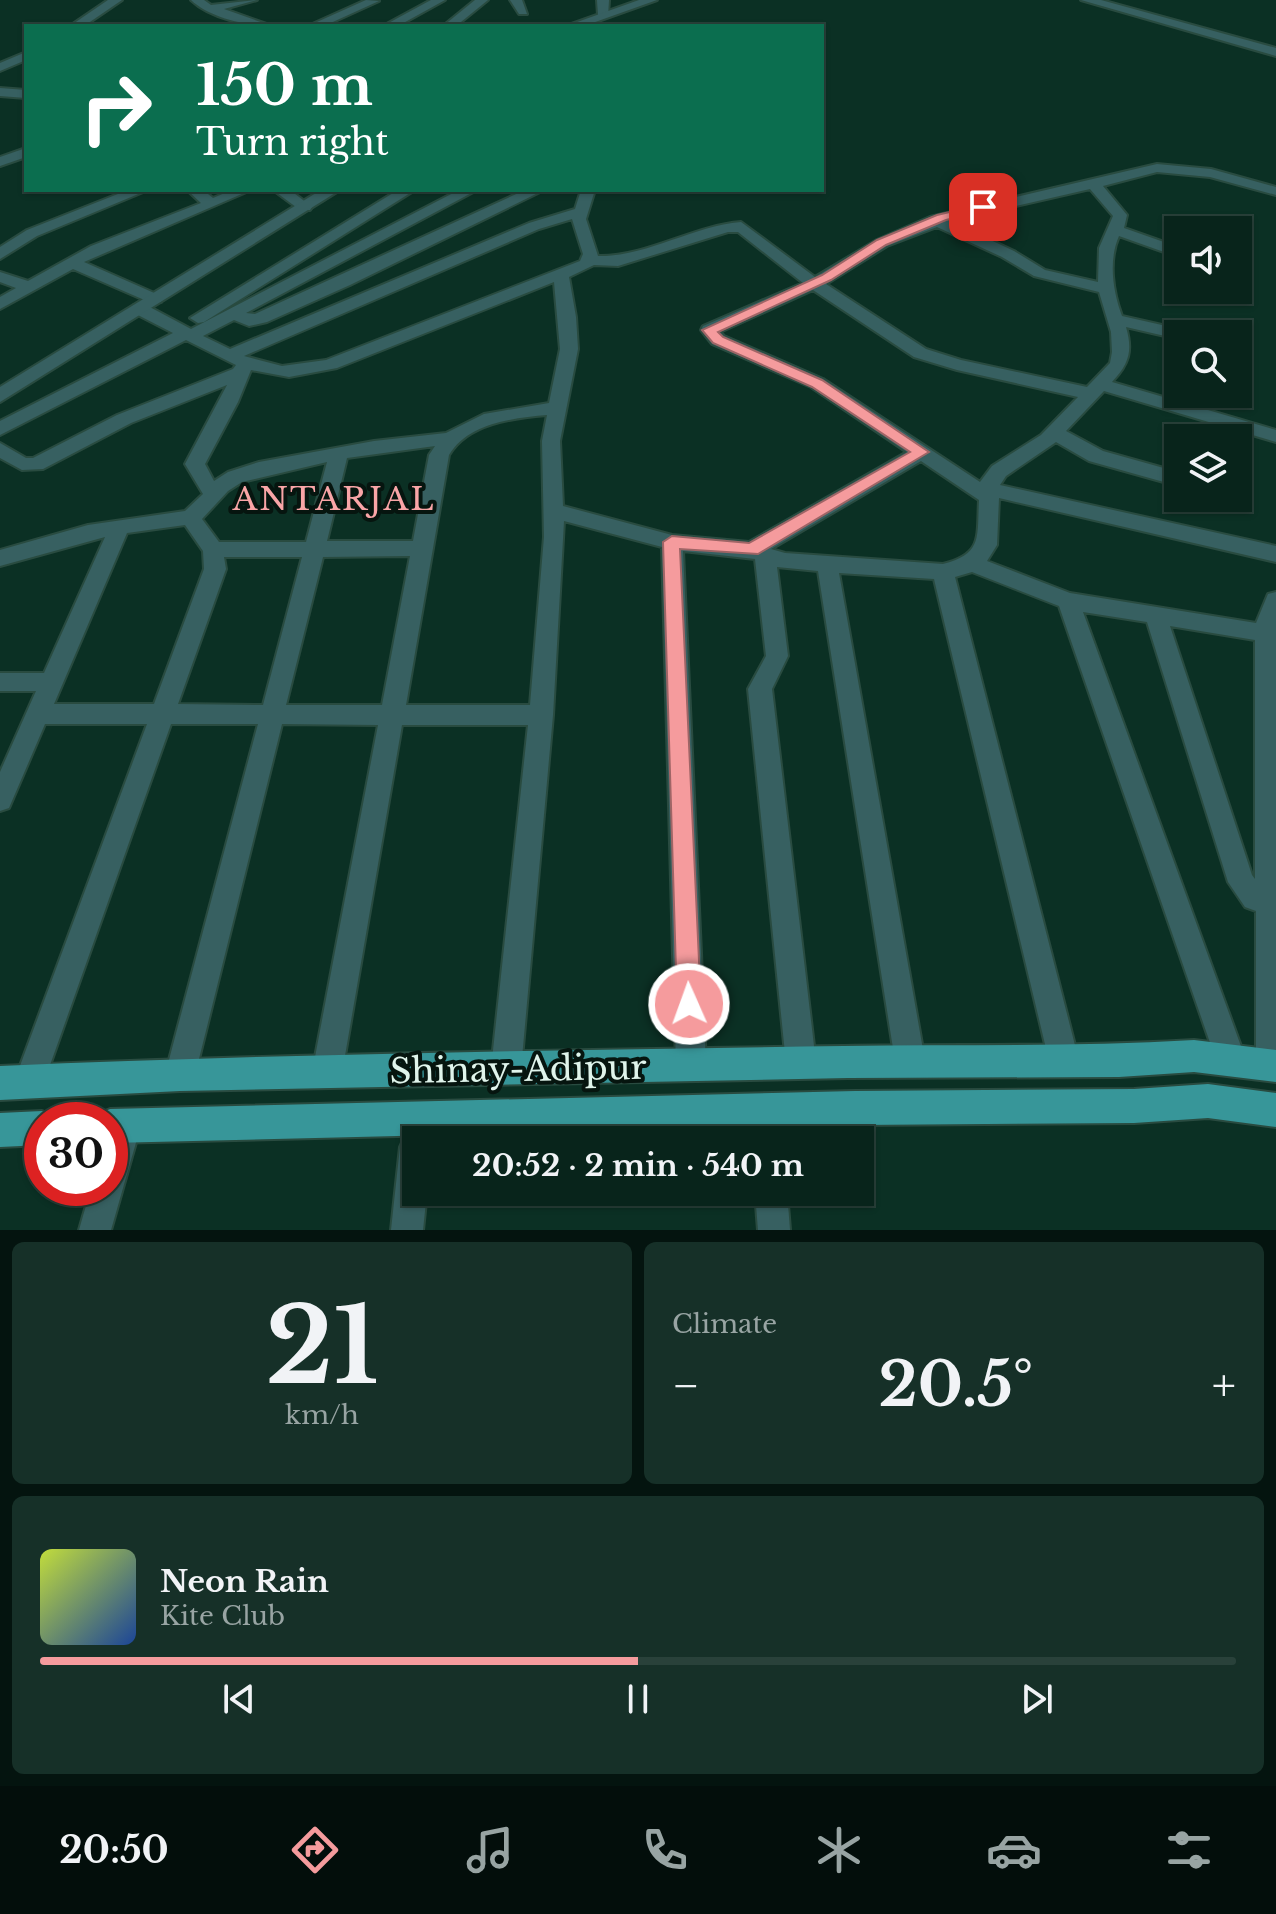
<!DOCTYPE html>
<html lang="en">
<head>
<meta charset="utf-8">
<style>
	:root { --surface:#08241b; --page:#163028; --text:#f1f3f6; --muted:#98a4a3; --line:#29413a; --accent:#f59b9d }
	body { margin:0; font-family:"Libre Baskerville",serif; background:var(--page); color:var(--text); height:100vh; display:flex; flex-direction:column; font-size:30px; white-space:nowrap }
	* { box-sizing:border-box; margin:0 }
	p { font-size:26px; color:var(--muted) }
	.icon { flex:none; width:44px; height:44px; fill:none; stroke:currentColor; stroke-width:2; stroke-linecap:round; stroke-linejoin:round }
	.map { position:relative; height:1230px; overflow:hidden }
	.drawer { display:flex; flex-direction:column; gap:12px; padding:12px; background:#04140f; flex:1 }
	.drawer>* { flex:none }
	.guide { position:absolute; left:24px; top:24px; width:800px; height:168px; border-radius:0px; box-shadow:0 2px 6px #0004,0 0 0 2px var(--line); background:#0b6e4f; color:#fff; overflow:hidden }
	.tools { position:absolute; left:1164px; top:216px; display:grid; gap:16px }
	.tools a { display:grid; place-items:center; width:88px; height:88px; border-radius:0px; background:var(--surface); box-shadow:0 2px 6px #0004,0 0 0 2px var(--line); font-size:40px }
	.speed { position:absolute; left:24px; top:1102px; display:flex; gap:16px; font-size:40px; font-weight:700; text-align:center }
	.speed>* { display:grid; place-content:center; width:104px; height:104px; border-radius:50%; background:var(--surface); box-shadow:0 2px 6px #0004,0 0 0 2px var(--line); line-height:1 }
	.speed .limit { border:12px solid #d22; background:#fff; color:#111 }
	.pin { position:absolute; display:grid; place-items:center; width:68px; height:68px; color:#fff; margin:-34px; border-radius:16px; box-shadow:0 4px 12px #0006 }
	.me { position:absolute; width:88px; margin:-44px; rotate:358deg; stroke-linejoin:round; filter:drop-shadow(0 0 6px #0008) }
	.turn { display:flex; align-items:center; gap:28px; height:168px; padding:0 40px; font-size:36px }
	.turn .icon { width:104px; height:104px; stroke-width:2.5 }
	.turn b { display:block; font-size:56px; line-height:68px }
	.big { font-size:60px; font-weight:800; line-height:1.1 }
	.drawer .tile { flex:1; display:flex; flex-direction:column; justify-content:center; gap:12px; min-width:0; padding:0 28px; border-radius:12px; background:var(--page) }
	.drawer .dial { align-items:center; gap:0 }
	.dial b { font-size:104px; line-height:1 }
	.song { display:flex; align-items:center; gap:24px }
	.cover { width:96px; height:96px; border-radius:12px; background:linear-gradient(135deg,hsl(70 70% 55%),hsl(220 70% 35%)) }
	.played { height:8px; border-radius:4px; background:linear-gradient(90deg,var(--accent) 50%,var(--line) 50%) }
	.keys { display:flex; justify-content:space-around; direction:ltr }
	.heat { display:flex; justify-content:space-between; align-items:center; font-size:44px; direction:ltr }
	.drawer .tiles { flex:1; display:grid; gap:12px; grid-template-columns:1fr 1fr }
	.tile:last-child { grid-column:span 2 }
	.trip { position:absolute; left:402px; top:1126px; width:472px; height:80px; border-radius:0px; background:var(--surface); box-shadow:0 2px 6px #0004,0 0 0 2px var(--line); font-weight:800; line-height:80px; text-align:center }
	.tabs { display:flex; height:128px; justify-content:space-around; align-items:center; background:#030e0b; color:var(--muted) }
	.tabs .icon { width:56px; height:56px }
	.tabs .current { color:var(--accent) }
	.tabs b { font-size:36px; color:var(--text) }
	.map>svg:first-child { display:block }
	.lines { fill:none; stroke-linecap:round; stroke-linejoin:round }
	.minor-casing { stroke:#294b40; stroke-width:4 }
	.tertiary-casing { stroke:#294b40; stroke-width:4 }
	.primary-casing { stroke:#294b40; stroke-width:4 }
	.minor { fill:#376061; fill-rule:evenodd }
	.tertiary { fill:#376061; fill-rule:evenodd }
	.primary { fill:#379699; fill-rule:evenodd }
	.route { fill:#f59b9d; stroke:#9f6566; stroke-width:2 }
	.labels { text-anchor:middle; dominant-baseline:central; stroke-width:8; stroke-linejoin:round; paint-order:stroke }
	.quarter-label { font-size:32px; letter-spacing:2px; fill:#f9a5a7; stroke:#06150f }
	.near-street-label { font-size:34px; fill:#e0f4eb; stroke:#06150f }
</style>
</head>
<body>
<div class="map">
<svg width="1276" height="1230" viewBox="0 0 1276 1230">
	<rect width="100%" height="100%" fill="#0b3024"/>
	<g class="lines">
		<g class="minor-casing">
			<g id="minor">
				<polygon points="108,0 122,0 84,26 70,26"/>
				<path d="M 191,0 L 204,0 L 211,5 L 257,0 L 224,9 L 272,26 C 247,26 210,18 191,0 Z"/>
				<polygon points="366,0 379,1 324,26 308,26"/>
				<polygon points="431,0 445,0 398,26 383,26"/>
				<polygon points="475,0 488,0 456,26 443,26"/>
				<polygon points="510,0 522,0 527,14 519,14"/>
				<polygon points="597,0 609,0 608,17 598,15"/>
				<polygon points="26,52 26,60 0,71 0,63"/>
				<polygon points="0,88 26,90 26,98 0,96"/>
				<polygon points="26,148 26,157 0,166 0,157"/>
				<path d="M 1157,164 L 1211,169 L 1276,187 L 1276,195 L 1210,177 L 1157,172 L 1103,186 L 1127,215 L 1124,228 L 1178,247 L 1178,257 L 1119,236 C 1108,261 1113,292 1122,316 L 1184,330 L 1186,334 L 1178,334 L 1178,339 L 1126,327 C 1133,351 1129,364 1112,382 L 1276,430 L 1276,442 L 1104,391 L 1066,431 L 1103,451 L 1178,472 L 1178,486 L 1089,461 L 1056,442 L 1006,476 L 1000,485 L 1276,546 L 1276,562 L 999,498 L 997,545 L 987,561 L 1070,593 L 1256,623 L 1268,594 L 1276,592 L 1276,1078 L 1271,1080 L 1260,1076 L 1256,1065 L 1256,911 L 1245,907 L 1228,882 L 1147,622 L 1083,612 L 1246,1060 L 1242,1071 L 1231,1075 L 1220,1071 L 1216,1060 L 1059,606 L 972,572 L 955,577 L 1079,1061 L 1075,1072 L 1064,1076 L 1053,1072 L 1049,1061 L 934,579 L 839,573 L 925,1061 L 921,1072 L 910,1076 L 899,1072 L 895,1061 L 818,571 L 777,567 L 788,656 L 772,689 L 816,1063 L 812,1074 L 801,1078 L 790,1074 L 786,1063 L 748,689 L 766,656 L 755,559 L 683,551 L 706,1065 L 702,1076 L 691,1080 L 680,1076 L 676,1065 L 662,547 L 564,521 L 553,715 L 521,1069 L 517,1080 L 506,1084 L 495,1080 L 491,1069 L 528,725 L 402,725 L 342,1073 L 338,1084 L 327,1088 L 316,1084 L 312,1073 L 378,725 L 282,724 L 195,1075 L 191,1086 L 180,1090 L 169,1086 L 165,1075 L 258,724 L 171,724 L 44,1082 L 40,1093 L 29,1097 L 18,1093 L 14,1082 L 147,724 L 45,724 L 9,808 L 0,811 L 0,772 L 36,691 L 0,691 L 0,673 L 44,673 L 105,537 L 0,566 L 0,550 L 88,525 L 185,511 L 203,494 L 185,464 L 227,385 L 131,423 L 43,469 L 22,470 L 0,458 L 0,443 L 26,458 L 33,458 L 117,415 L 233,369 L 236,365 L 186,340 L 0,435 L 0,421 L 173,333 L 134,313 L 132,309 L 134,305 L 146,305 L 191,329 L 459,190 L 477,190 L 246,313 L 255,314 L 525,190 L 544,190 L 350,285 L 267,322 L 249,326 L 234,320 L 203,336 L 230,349 L 529,223 L 575,209 L 581,190 L 595,190 L 586,219 L 598,256 C 647,257 692,226 741,222 L 815,277 L 877,240 L 930,217 ZM 1090,189 L 1113,216 L 1099,248 L 1098,282 L 1045,270 L 1014,251 L 950,221 ZM 572,219 L 583,254 L 580,261 L 326,360 L 282,366 L 244,356 L 539,229 ZM 937,227 L 1002,257 L 1034,276 L 1099,292 L 1111,332 L 1112,352 L 1110,363 L 1087,387 L 961,360 L 926,349 L 826,284 L 887,246 ZM 728,232 L 738,232 L 803,283 L 703,326 L 701,330 L 712,344 L 811,387 L 907,452 L 749,542 L 672,535 L 563,506 L 560,441 L 578,349 L 576,317 L 569,277 L 594,265 L 618,266 ZM 554,282 L 560,349 L 549,403 L 484,414 L 446,433 L 374,441 L 259,462 L 228,472 L 214,481 L 205,464 L 238,402 L 251,370 L 289,377 L 337,368 ZM 813,290 L 914,357 L 957,370 L 1078,397 L 1041,435 L 992,466 L 980,482 L 823,379 L 724,336 L 720,332 ZM 547,415 L 542,441 L 544,537 L 530,705 L 406,705 L 449,455 C 468,423 513,418 547,415 ZM 435,446 L 429,455 L 413,541 L 327,541 L 347,458 ZM 921,461 L 979,500 C 977,537 983,554 943,564 L 785,553 L 771,549 ZM 327,462 L 306,542 L 219,542 L 202,519 L 228,491 L 242,482 ZM 185,525 L 203,551 L 204,569 L 154,704 L 54,704 L 127,533 ZM 410,556 L 382,705 L 286,705 L 323,557 ZM 224,557 L 302,557 L 263,705 L 178,704 L 226,569 ZM 1170,626 L 1255,640 L 1255,879 L 1252,875 Z"/>
				<polygon points="128,190 148,190 37,236 0,259 0,247 27,230"/>
				<polygon points="187,190 203,190 213,198 232,190 251,190 84,262 161,296 161,302 149,302 73,269 0,309 0,297 16,288 0,282 0,272 28,281 91,246 201,203"/>
				<polygon points="273,190 290,190 312,207 310,210 300,210"/>
				<polygon points="398,190 415,190 204,322 198,323 190,318"/>
				<polygon points="764,1097 775,1101 783,1140 751,1140 749,1112 753,1101"/>
				<polygon points="125,1109 136,1114 141,1125 111,1230 79,1230 91,1188 110,1188 110,1124 114,1114"/>
				<polygon points="416,1131 427,1136 429,1140 416,1140 416,1192 427,1192 423,1230 391,1230 400,1147 405,1136"/>
				<polygon points="755,1192 787,1192 790,1230 758,1230"/>
			</g>
		</g>
		<g class="tertiary-casing">
			<g id="tertiary">
				<polygon points="639,0 657,0 584,26 566,26"/>
				<polygon points="1081,0 1101,0 1276,48 1276,56"/>
				<polygon points="321,190 340,190 0,402 0,387"/>
			</g>
		</g>
		<g class="primary-casing">
			<g id="primary">
				<path d="M 1194,1040 L 1276,1050 L 1276,1082 L 1194,1072 L 1119,1077 L 848,1078 L 180,1091 L 0,1100 L 0,1066 C 281,1054 563,1050 844,1046 C 961,1044 1077,1047 1194,1040 Z"/>
				<polygon points="1208,1084 1276,1093 1276,1127 1208,1118 1134,1123 855,1125 110,1143 110,1120 96,1120 98,1114 110,1109 855,1091 1134,1089"/>
				<polygon points="42,1111 54,1116 56,1120 42,1120 42,1145 0,1147 0,1113"/>
			</g>
		</g>
		<use href="#minor" class="minor"/>
		<use href="#tertiary" class="tertiary"/>
		<use href="#primary" class="primary"/>
	</g>
	<polygon class="route" points="983,204 989,207 988,210 946,220 886,245 831,280 718,332 723,337 822,380 929,452 758,554 680,549 701,1004 697,1012 689,1016 681,1012 677,1004 663,542 672,536 749,543 910,452 812,387 713,343 702,330 822,275 877,240 937,215"/>
	<g class="labels">
		<g class="quarter-label">
			<text x="334" y="499">ANTARJAL</text>
		</g>
		<g class="near-street-label">
			<text transform="translate(518 1069) rotate(-1)">Shinay-Adipur</text>
		</g>
	</g>
</svg>
<div class="tools">
<a><svg class="icon" aria-label="sound" viewBox="0 0 24 24"><path d="M4 9h4l5-4v14l-5-4H4zM17 9q2 3 0 6"/></svg></a>
<a><svg class="icon" aria-label="search" viewBox="0 0 24 24"><circle cx="10" cy="10" r="6"/><path d="M15 15l6 6"/></svg></a>
<a><svg class="icon" aria-label="layers" viewBox="0 0 24 24"><path d="M12 4l9 5-9 5-9-5zM3 14l9 5 9-5"/></svg></a>
</div>
<div class="speed"><div class="limit">30</div></div>
<div class="pin" style="left:983px;top:207px;background:#d93025"><svg class="icon" aria-label="arrive" viewBox="0 0 24 24"><path d="M6 21V4h12l-3 4 3 4H6"/></svg></div>
<svg class="me" style="left:689px;top:1004px" viewBox="-20 -20 40 40"><circle r="17" fill="#f59b9d" stroke="#fff" stroke-width="3"/><path d="M0-11L8 9 0 5-8 9z" fill="#fff"/></svg>
<div class="trip">20:52 · 2 min · 540 m</div>
<div class="guide">
<div class="turn"><svg class="icon" aria-label="right" viewBox="0 0 24 24"><path d="M7 20v-9h11M14 6l5 5-5 5"/></svg><div><b>150 m</b>Turn right</div></div>
</div>
</div>
<section class="drawer">
<div class="tiles">
<div class="tile dial"><b>21</b><p>km/h</p></div>
<div class="tile"><p>Climate</p>
<div class="heat"><a>−</a><b class="big">20.5°</b><a>+</a></div>
</div>
<div class="tile">
<div class="song"><i class="cover"></i><div><b>Neon Rain</b><p>Kite Club</p></div></div>
<div class="played"></div>
<div class="keys"><svg class="icon" aria-label="previous" viewBox="0 0 24 24"><path d="M18 5L8 12l10 7zM5 5v14"/></svg><svg class="icon" aria-label="pause" viewBox="0 0 24 24"><path d="M8 5v14M16 5v14"/></svg><svg class="icon" aria-label="next" viewBox="0 0 24 24"><path d="M6 5l10 7-10 7zM19 5v14"/></svg></div>
</div>
</div>
</section>
<nav class="tabs">
<b>20:50</b>
<svg class="icon current" aria-label="directions" viewBox="0 0 24 24"><path d="M12 3l9 9-9 9-9-9zM9 14v-3h6M13 9l2 2-2 2"/></svg>
<svg class="icon" aria-label="music" viewBox="0 0 24 24"><path d="M9 18V5l10-2v13"/><circle cx="6" cy="18" r="3"/><circle cx="16" cy="16" r="3"/></svg>
<svg class="icon" aria-label="phone" viewBox="0 0 24 24"><path d="M5 4h4l2 5-3 2q2 4 5 5l2-3 5 2v4C11 20 4 13 5 4z"/></svg>
<svg class="icon" aria-label="climate" viewBox="0 0 24 24"><path d="M12 3v18M4 7l16 10M4 17L20 7"/></svg>
<svg class="icon" aria-label="car" viewBox="0 0 24 24"><path d="M5 17H2v-5l4-1 3-4h7l3 4 3 1v5h-3M9 17h6M6 11h13"/><circle cx="7" cy="17" r="2"/><circle cx="17" cy="17" r="2"/></svg>
<svg class="icon" aria-label="filters" viewBox="0 0 24 24"><path d="M4 7h16M4 17h16"/><circle cx="9" cy="7" r="2"/><circle cx="15" cy="17" r="2"/></svg>
</nav>
</body>
</html>
